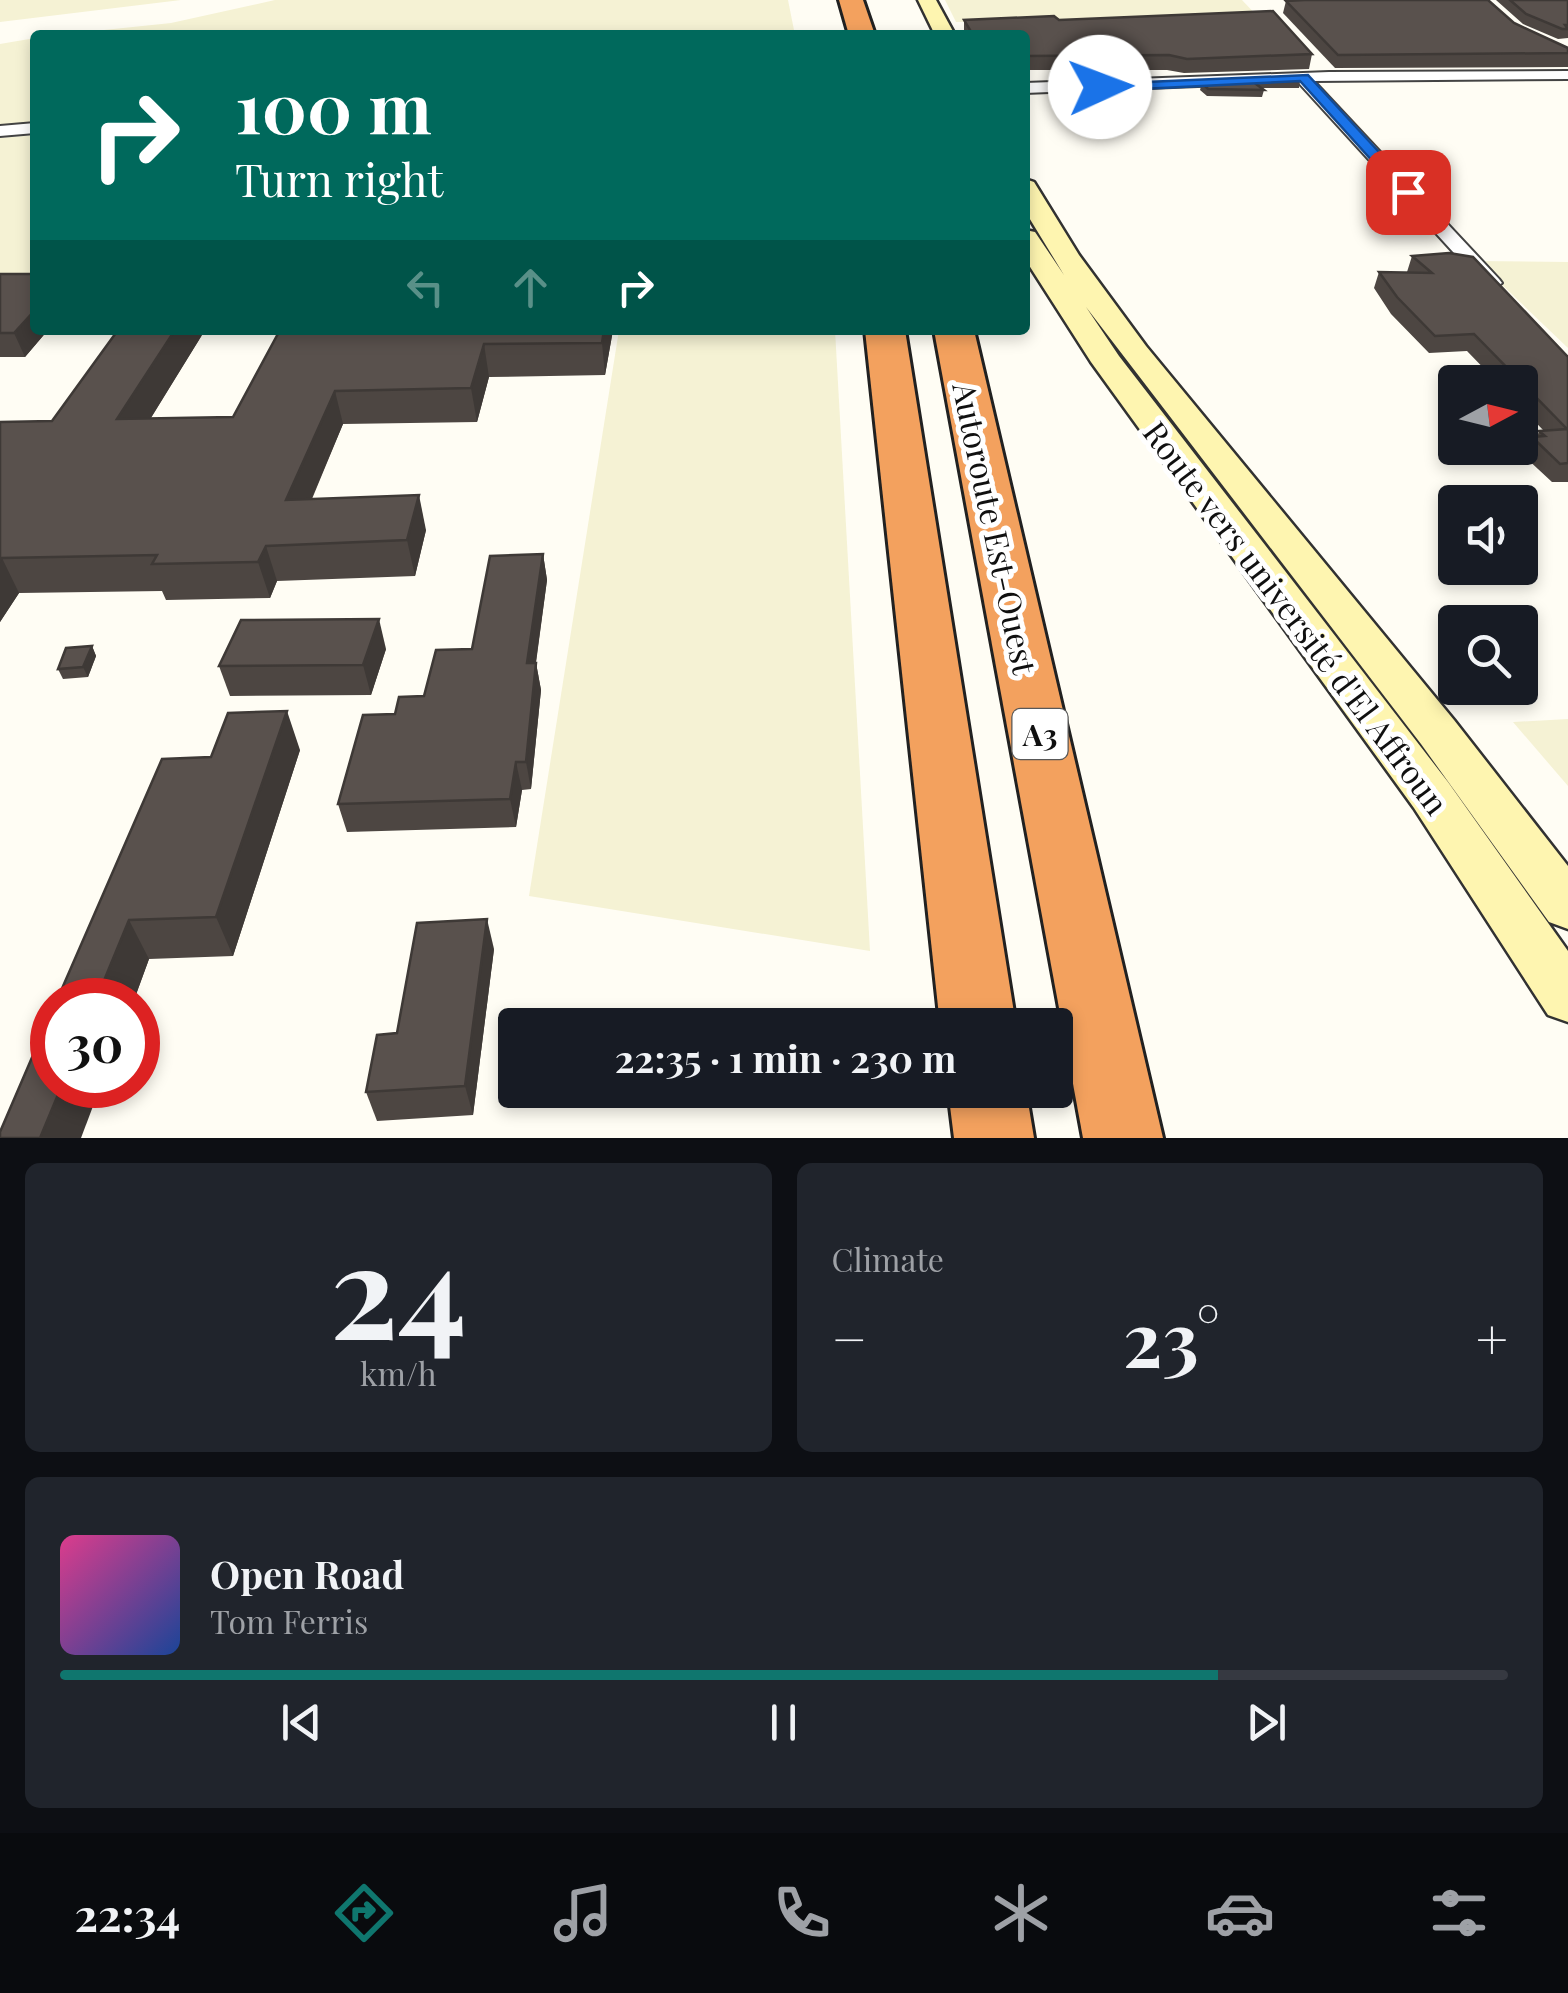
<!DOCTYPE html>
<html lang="en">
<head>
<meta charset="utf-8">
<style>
	:root { --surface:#171b24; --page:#20242c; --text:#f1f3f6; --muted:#9ea1a6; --line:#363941; --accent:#0f766e }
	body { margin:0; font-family:"Playfair Display",serif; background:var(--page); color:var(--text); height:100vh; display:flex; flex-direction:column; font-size:38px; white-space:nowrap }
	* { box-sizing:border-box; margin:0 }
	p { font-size:32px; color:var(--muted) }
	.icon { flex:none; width:55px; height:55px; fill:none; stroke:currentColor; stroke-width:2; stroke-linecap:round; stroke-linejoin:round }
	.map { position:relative; height:1138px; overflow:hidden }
	.sheet { display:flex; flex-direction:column; gap:25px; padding:25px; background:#0d0f14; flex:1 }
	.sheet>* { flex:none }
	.top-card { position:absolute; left:30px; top:30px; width:1000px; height:305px; border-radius:10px; box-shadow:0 5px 15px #0003; background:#00695c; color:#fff; overflow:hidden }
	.needle { width:65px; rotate:83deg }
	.controls { position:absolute; left:1438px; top:365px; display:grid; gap:20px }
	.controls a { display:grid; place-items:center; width:100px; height:100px; border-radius:10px; background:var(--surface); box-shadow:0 5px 15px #0003; font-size:50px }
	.speed { position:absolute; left:30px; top:978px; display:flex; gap:20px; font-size:50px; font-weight:700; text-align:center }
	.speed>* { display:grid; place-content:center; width:130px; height:130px; border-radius:50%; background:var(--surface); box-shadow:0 5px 15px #0003; line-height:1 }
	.speed .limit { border:15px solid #d22; background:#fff; color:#111 }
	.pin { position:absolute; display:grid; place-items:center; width:85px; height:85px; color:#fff; margin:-42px; border-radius:20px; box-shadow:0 5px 15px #0006 }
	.me { position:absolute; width:110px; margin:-55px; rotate:88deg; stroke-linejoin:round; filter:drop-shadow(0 0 8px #0008) }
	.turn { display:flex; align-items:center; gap:35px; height:210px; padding:0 40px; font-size:45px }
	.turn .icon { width:130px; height:130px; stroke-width:2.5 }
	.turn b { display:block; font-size:70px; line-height:85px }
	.lanes { display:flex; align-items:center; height:95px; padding:0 40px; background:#0003; justify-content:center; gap:50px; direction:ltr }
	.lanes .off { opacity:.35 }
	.big { font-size:75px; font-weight:700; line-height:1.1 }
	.sheet .widget { flex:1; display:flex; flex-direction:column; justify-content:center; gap:15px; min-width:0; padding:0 35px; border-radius:15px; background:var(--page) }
	.sheet .dial { align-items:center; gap:0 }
	.dial b { font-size:130px; line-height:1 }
	.song { display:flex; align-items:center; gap:30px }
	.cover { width:120px; height:120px; border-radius:15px; background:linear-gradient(135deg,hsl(330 70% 55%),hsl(220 70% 35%)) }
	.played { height:10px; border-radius:5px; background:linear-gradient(90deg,var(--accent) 80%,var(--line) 80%) }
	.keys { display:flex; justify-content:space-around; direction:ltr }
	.heat { display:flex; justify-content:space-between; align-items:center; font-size:55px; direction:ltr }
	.sheet .tiles { flex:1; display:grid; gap:25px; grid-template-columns:1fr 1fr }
	.widget:last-child { grid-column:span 2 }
	.trip { position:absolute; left:498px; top:1008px; width:575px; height:100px; border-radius:10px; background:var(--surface); box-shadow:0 5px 15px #0003; font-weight:700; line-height:100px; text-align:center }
	.tabs { display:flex; height:160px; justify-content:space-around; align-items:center; background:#090b0e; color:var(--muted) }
	.tabs .icon { width:70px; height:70px }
	.tabs .active { color:var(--accent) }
	.tabs b { font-size:45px; color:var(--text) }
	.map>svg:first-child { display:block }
	.farmland { fill:#f5f2d4 }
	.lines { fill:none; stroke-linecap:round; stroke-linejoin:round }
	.street-casing { stroke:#434343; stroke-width:4 }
	.secondary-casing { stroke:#323232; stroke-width:5 }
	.highway-casing { stroke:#212121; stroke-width:6 }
	.street { fill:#fff; fill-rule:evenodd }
	.secondary { fill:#fef5b0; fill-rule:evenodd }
	.highway { fill:#f3a15e; fill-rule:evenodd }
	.wall { fill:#4d4642 }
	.shaded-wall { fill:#3e3936 }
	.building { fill:#59514d; stroke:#3e3936; stroke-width:2.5 }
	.route { fill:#1a73e8; stroke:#114b97; stroke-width:2.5 }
	.labels { text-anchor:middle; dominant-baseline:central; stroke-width:10; stroke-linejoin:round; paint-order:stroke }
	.shield { fill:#fff; stroke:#585858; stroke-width:2.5 }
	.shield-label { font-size:30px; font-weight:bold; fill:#101010 }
	.street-label { font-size:32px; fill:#101010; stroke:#fff }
</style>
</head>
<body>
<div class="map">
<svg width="1568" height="1138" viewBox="0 0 1568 1138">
	<rect width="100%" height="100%" fill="#fffdf4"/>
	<g class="farmland">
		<polygon points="0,0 181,0 0,22"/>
		<polygon points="275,0 788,0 795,35 56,35 171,23"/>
		<polygon points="945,0 1242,0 1259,18 956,22"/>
		<polygon points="35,38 35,124 0,127 0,44"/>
		<polygon points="35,135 35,293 0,294 0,138"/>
		<polygon points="1477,261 1568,262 1568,348"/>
		<polygon points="619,330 835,330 870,951 529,896"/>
		<polygon points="1568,719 1568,786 1513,722"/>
	</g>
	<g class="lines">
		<g class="street-casing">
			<g id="street">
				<polygon points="1568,71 1568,79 1314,81 1499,279 1502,283 1492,289 1485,287 1298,82 1025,93 1025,83 1329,72"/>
				<polygon points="35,123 35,133 0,136 0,126"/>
			</g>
		</g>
		<g class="secondary-casing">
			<g id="secondary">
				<polygon points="918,0 936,0 955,35 935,35"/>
				<polygon points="1025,179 1034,182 1079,255 1146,346 1454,720 1568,866 1568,929 1549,922 1421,744 1086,307 1119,356 1448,782 1568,951 1568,1022 1548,1015 1414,808 1091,362 1025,259 1025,230 1035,232 1064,275 1025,211"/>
			</g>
		</g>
		<g class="highway-casing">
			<g id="highway">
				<polygon points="839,0 863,0 875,35 849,35"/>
				<polygon points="865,330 905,330 1016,1025 940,1025"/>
				<polygon points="934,330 974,330 1163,1138 1083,1138"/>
				<polygon points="948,1090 1026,1090 1034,1138 954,1138"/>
			</g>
		</g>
		<use href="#street" class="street"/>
		<use href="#secondary" class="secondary"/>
		<use href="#highway" class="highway"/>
	</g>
	<g class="wall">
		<polygon points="1496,0 1568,0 1568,38 1558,39 1523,24"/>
		<polygon points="1286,1 1514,23 1568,48 1568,67 1335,68 1283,13"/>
		<polygon points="964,20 1059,20 1312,54 1309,69 1184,73 1167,70 1025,70 1025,35 964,35"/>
		<polygon points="1298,79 1300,81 1299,88 1261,88 1264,90 1262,97 1207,96 1200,90 1202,83"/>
		<polygon points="1412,256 1568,357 1568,482 1552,482 1524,456 1532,437 1537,437 1539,431 1544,431 1520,406 1520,382 1497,382 1467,351 1429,353 1391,314 1374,288 1379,272 1407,272"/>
		<polygon points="0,274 35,330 48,330 25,357 0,357"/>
		<polygon points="280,330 613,330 605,375 489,377 477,422 343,424 312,499 426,530 415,576 277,581 270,598 166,600 162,591 19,593 0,622 0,422 52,421 202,335 151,418 233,417"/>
		<polygon points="543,554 547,580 536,663 541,690 531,789 522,790 516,827 347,832 338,804 395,714 424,696 472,649"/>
		<polygon points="92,646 96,656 88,677 63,679 58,669"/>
		<polygon points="386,649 371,695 230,696 219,666"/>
		<polygon points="300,750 233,956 149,959 134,1000 57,1000 211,757"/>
		<polygon points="494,949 473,1115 377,1121 366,1092 397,1033"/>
	</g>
	<g class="shaded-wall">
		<polygon points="35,310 35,330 48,330 25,357 14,333"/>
		<polygon points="175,330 201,330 202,335 129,453 117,419"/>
		<polygon points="604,330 613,330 605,375 602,343"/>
		<polygon points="484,344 489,377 477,422 471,388"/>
		<polygon points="335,391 343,424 296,535 286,500"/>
		<polygon points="419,495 426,530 415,576 407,540"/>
		<polygon points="266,546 277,581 270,598 258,562"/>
		<polygon points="543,554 547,580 532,690 527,663"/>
		<polygon points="2,558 19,593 0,622 0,561"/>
		<polygon points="379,619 386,649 371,695 363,665"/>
		<polygon points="92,646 96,656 88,677 83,667"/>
		<polygon points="536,663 541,690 531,789 526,762"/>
		<polygon points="287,711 300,750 233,956 216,917"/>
		<polygon points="516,762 522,790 516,827 510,799"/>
		<polygon points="487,919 494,949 473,1115 465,1086"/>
		<polygon points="129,920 149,959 134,1000 96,1000"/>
		<polygon points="62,1085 101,1085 81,1138 40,1138"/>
	</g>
	<g class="building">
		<polygon points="1305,0 1488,0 1514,23 1568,48 1568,53 1338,55 1286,1"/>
		<polygon points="1510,0 1568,0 1568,25 1565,25 1568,29 1562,29 1526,14"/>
		<polygon points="1273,11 1312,54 1187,59 1169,55 1025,56 1025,35 973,35 964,20 1054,16 1059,20"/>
		<polygon points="1298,79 1300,81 1252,81 1264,90 1208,89 1202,83"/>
		<polygon points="1449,253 1473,257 1568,357 1568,463 1560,464 1532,437 1545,436 1539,431 1567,429 1474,334 1435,336 1397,297 1379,272 1432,273 1412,256"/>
		<polygon points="35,272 35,310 14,333 0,333 0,274 33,274"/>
		<polygon points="118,330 175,330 117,419 233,417 280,330 604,330 602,343 484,344 471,388 335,391 286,500 419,495 407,540 266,546 258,562 152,564 157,555 2,558 0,561 0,422 52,421"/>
		<polygon points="543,554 527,663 536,663 526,762 516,762 510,799 338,804 363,715 395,714 399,697 424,696 436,650 472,649 490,556"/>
		<polygon points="379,619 363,665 219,666 241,620"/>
		<polygon points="92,646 83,667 58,669 66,648"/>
		<polygon points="287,711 216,917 129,920 96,1000 57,1000 162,759 211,757 228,713"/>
		<polygon points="487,919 465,1086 366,1092 377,1035 397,1033 417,923"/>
		<polygon points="52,1011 52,1085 62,1085 40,1138 0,1138 0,1132"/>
	</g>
	<polygon class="route" points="1308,75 1413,189 1413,195 1403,195 1300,81 1100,91 1094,87 1100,84"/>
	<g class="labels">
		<rect class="shield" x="1012.5" y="709" width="55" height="50" rx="8"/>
		<g class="shield-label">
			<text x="1040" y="734">A3</text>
		</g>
		<g class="street-label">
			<text transform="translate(996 528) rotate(78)">Autoroute Est-Ouest</text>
			<text transform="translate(1297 617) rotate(53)">Route vers université d'El Affroun</text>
		</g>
	</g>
</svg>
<div class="controls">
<a><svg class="needle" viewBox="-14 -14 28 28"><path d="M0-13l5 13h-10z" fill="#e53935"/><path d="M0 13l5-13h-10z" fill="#9ea1a6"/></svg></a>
<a><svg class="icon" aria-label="sound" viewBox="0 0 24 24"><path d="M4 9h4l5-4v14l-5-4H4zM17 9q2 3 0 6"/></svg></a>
<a><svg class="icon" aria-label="search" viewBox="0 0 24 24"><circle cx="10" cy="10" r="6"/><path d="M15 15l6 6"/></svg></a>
</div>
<div class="speed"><div class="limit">30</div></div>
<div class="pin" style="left:1408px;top:192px;background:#d93025"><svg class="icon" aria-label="arrive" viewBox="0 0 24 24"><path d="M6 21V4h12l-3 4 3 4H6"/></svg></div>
<svg class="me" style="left:1100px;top:87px" viewBox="-20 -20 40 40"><circle r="19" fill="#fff"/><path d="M0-13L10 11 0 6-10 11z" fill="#1a73e8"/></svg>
<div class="trip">22:35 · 1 min · 230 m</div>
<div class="top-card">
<div class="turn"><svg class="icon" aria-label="right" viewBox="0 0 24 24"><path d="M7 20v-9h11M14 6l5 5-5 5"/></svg><div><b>100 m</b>Turn right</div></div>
<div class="lanes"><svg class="icon off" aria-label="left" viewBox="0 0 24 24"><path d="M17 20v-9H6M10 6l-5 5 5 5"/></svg><svg class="icon off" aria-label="ahead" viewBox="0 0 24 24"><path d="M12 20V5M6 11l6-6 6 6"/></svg><svg class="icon" aria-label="right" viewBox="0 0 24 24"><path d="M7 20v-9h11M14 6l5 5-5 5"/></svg></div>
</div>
</div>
<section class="sheet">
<div class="tiles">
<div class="widget dial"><b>24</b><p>km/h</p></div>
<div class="widget"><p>Climate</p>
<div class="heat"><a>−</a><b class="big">23°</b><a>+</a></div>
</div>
<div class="widget">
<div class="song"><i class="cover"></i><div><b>Open Road</b><p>Tom Ferris</p></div></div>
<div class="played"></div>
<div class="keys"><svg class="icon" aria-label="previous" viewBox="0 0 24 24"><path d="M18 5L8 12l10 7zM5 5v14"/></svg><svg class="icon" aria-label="pause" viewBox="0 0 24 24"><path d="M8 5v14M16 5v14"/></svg><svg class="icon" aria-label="next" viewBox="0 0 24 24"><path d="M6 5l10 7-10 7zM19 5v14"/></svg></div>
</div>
</div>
</section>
<nav class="tabs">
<b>22:34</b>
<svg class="icon active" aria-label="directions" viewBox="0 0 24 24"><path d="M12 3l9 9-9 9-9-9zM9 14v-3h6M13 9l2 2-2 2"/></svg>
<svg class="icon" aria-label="music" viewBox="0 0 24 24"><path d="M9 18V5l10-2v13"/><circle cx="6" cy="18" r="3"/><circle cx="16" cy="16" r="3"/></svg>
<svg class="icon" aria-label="phone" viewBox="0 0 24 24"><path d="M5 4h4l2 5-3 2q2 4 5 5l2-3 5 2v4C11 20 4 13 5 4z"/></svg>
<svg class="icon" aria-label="climate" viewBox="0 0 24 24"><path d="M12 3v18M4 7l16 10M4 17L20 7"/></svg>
<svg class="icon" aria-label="car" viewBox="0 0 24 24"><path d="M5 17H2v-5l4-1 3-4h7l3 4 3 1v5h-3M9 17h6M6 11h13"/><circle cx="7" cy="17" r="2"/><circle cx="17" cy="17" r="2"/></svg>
<svg class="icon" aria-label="filters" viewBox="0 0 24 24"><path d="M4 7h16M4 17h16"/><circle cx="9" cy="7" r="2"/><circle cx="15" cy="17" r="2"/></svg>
</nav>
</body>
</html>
